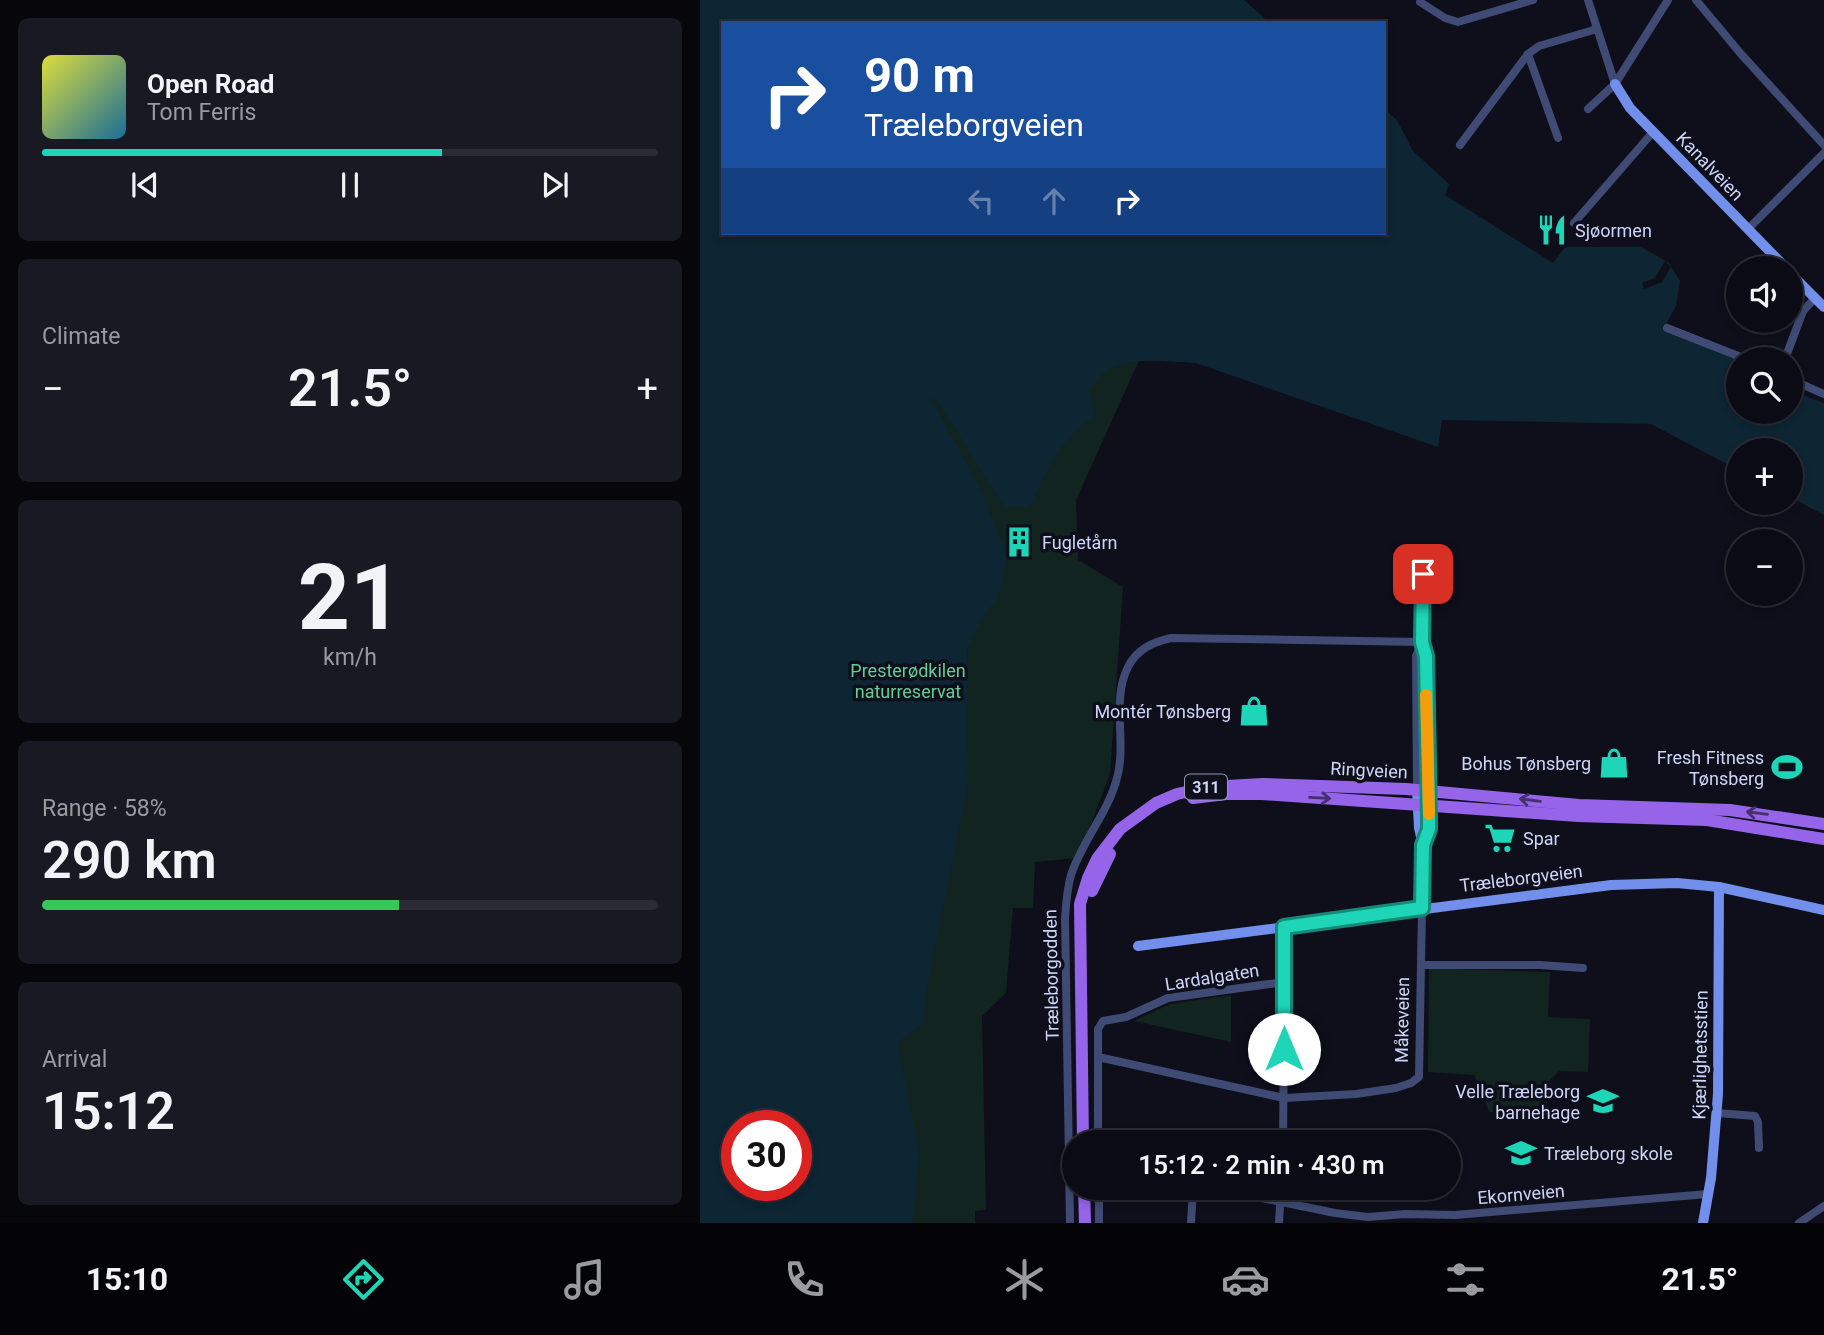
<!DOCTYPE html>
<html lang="en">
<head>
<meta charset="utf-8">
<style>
	:root { --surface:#0a0b14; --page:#181922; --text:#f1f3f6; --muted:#999ba0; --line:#2a2b34; --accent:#1ed5b7 }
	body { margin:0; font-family:Roboto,sans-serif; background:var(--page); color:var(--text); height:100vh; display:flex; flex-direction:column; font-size:26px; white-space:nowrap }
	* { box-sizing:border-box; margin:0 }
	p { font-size:23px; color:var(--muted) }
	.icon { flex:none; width:38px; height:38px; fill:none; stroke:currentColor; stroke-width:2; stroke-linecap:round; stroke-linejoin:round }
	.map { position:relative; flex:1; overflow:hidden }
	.panel { display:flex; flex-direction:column; gap:18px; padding:18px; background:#06060b; width:700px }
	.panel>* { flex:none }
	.hud { position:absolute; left:21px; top:21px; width:665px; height:214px; border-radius:0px; box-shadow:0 4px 10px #0003,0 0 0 2px var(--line); background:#1a4fa0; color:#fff; overflow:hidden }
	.tools { position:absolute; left:1026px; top:256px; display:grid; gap:14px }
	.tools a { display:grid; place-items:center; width:77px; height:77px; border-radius:50%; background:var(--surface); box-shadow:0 4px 10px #0003,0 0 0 2px var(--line); font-size:35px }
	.speed { position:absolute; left:21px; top:1110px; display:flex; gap:14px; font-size:35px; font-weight:700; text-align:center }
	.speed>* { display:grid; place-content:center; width:91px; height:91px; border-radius:50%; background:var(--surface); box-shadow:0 4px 10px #0003,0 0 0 2px var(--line); line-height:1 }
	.speed .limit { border:10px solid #d22; background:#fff; color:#111 }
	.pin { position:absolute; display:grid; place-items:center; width:60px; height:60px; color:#fff; margin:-30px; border-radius:14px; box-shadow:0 4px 10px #0006 }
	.me { position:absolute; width:77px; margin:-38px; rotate:0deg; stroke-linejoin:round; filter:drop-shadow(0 0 5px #0008) }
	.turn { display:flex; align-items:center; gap:24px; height:147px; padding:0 28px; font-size:32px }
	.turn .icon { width:91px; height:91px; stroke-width:2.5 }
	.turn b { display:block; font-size:49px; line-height:60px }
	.lanes { display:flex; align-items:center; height:66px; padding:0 28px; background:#0003; justify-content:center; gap:35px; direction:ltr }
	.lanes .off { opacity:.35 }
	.big { font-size:52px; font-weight:600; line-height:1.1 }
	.panel .widget { flex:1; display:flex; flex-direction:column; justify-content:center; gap:10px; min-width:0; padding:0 24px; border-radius:10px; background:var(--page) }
	.panel .dial { align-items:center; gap:0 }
	.dial b { font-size:91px; line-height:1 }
	.song { display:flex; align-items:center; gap:21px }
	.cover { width:84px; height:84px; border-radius:10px; background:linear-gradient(135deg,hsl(60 70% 55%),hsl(200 70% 35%)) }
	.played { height:7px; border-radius:4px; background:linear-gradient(90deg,var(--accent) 65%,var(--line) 65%) }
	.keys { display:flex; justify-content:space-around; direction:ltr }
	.heat { display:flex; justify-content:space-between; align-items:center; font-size:38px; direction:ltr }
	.charge { height:10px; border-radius:5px; background:linear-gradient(90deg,#34c759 58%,var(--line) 0) }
	.trip { position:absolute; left:362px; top:1130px; width:399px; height:70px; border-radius:35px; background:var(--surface); box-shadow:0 4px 10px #0003,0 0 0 2px var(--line); font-weight:600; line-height:70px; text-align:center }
	.tab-bar { display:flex; height:112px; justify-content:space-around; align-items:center; background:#040408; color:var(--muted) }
	.tab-bar .icon { width:49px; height:49px }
	.tab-bar .on { color:var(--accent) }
	.tab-bar b { font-size:32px; color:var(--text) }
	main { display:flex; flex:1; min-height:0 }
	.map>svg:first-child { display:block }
	.green { fill:#12241f; fill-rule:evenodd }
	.water { fill:#0e2533; fill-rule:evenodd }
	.pier { fill:#0e0f1b }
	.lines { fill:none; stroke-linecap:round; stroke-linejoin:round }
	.street { stroke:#3f4b74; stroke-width:8 }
	.secondary { stroke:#728feb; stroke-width:10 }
	.primary { stroke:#9564e9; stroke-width:12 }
	.oneway { stroke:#44316d }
	.route-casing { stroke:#148a77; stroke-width:18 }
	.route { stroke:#1ed5b7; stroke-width:12 }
	.slow { stroke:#f59e0b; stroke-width:12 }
	.labels { text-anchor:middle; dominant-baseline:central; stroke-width:7; stroke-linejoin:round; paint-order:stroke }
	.shield { fill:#0e0f1b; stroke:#949ab6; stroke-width:2 }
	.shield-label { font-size:16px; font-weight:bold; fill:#ced5f8 }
	.street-label { font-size:18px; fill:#ced5f8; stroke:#0e0f1b }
	.poi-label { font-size:18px; fill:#ced5f8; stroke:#0e0f1b; text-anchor:start }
	.park-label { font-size:18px; fill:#66cd98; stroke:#0e0f1b }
</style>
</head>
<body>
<main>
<section class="panel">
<div class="widget">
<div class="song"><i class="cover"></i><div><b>Open Road</b><p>Tom Ferris</p></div></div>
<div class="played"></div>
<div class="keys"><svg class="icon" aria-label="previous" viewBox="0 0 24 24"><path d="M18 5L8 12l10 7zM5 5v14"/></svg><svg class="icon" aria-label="pause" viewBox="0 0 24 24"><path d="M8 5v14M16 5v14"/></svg><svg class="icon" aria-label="next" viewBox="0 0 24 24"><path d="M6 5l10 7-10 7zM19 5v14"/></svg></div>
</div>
<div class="widget"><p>Climate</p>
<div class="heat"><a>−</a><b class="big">21.5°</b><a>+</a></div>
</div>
<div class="widget dial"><b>21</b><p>km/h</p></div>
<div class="widget"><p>Range · 58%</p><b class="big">290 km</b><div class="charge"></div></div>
<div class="widget"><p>Arrival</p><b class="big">15:12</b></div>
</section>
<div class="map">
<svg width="1124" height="1223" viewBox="0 0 1124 1223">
	<rect width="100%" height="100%" fill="#0e0f1b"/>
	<g class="green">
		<path d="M 0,305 L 441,356 L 376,500 L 378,560 L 423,587 L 410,774 L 378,858 L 335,862 L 333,908 L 313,908 L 306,993 L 282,1016 L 286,1210 L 275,1211 L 275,1223 L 0,1223 ZM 37,1125 L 96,1125 L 96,1185 L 37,1185 Z"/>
		<polygon points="729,968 850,972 848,1017 890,1019 888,1072 859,1071 849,1081 846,1112 789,1112 774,1075 728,1072"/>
		<polygon points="531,995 531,1042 434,1021 470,1004"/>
	</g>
	<path class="water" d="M 0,0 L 544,0 L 570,23 L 23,23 L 23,233 L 684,233 L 684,109 L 697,120 L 713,151 L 749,184 L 745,195 L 853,263 L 865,247 L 941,247 L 969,263 L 980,281 L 976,306 L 964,328 L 1038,359 L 1038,411 L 1090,411 L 1090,390 L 1124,403 L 1124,515 L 1090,497 L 1090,450 L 1038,450 L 1038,470 L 951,424 L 742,420 L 738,447 L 496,363 C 468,362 433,356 408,370 C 401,374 395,383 389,390 L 396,416 C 363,433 345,474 330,507 L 304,507 L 238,401 L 233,398 L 231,404 L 235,406 L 278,484 L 308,556 L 298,599 L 285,613 L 267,649 L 268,784 L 229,976 L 223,1024 L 197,1043 L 220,1155 L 212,1223 L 0,1223 ZM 37,1125 L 96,1125 L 96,1185 L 37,1185 Z"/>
	<polygon class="pier" points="965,261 971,267 962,282 944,289 942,283 955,278"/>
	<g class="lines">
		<g class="street">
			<polyline points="888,0 915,84"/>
			<polyline points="996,0 1041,54 1124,145"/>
			<polyline points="720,2 745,18 758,22 833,0"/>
			<polyline points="828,54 858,138"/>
			<polyline points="888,109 915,84 968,0"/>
			<polyline points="760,145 828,54 839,46 897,29"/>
			<polyline points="874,223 953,132"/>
			<polyline points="1048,229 1124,153"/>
			<polyline points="967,328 1046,359"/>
			<polyline points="1085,359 1103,311 1115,298"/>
			<polyline points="1090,379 1124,394"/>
			<polyline points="723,574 722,642 726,656 730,791"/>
			<polyline points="717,790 716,656 722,642"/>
			<polyline points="721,965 840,965 883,968"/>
			<polyline points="398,1057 584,1098 656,1094 696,1088 711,1083 719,1077 722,908"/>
			<polyline points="1017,1113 1055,1116 1058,1122 1059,1148"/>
			<polyline points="398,1143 398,1029 403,1021 426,1017 468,998 584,982"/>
			<polyline points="583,1143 585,927"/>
			<polyline points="399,1188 399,1223"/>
			<polyline points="513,1188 635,1213 668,1217 705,1214 755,1215 1008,1194"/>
			<path d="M 370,1223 L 365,918 C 366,903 367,889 371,875 C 382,841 408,813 417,778 C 427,743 411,700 428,667 C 437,649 453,642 471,638 L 722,642"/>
			<polyline points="491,1223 493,1188"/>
			<polyline points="579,1223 581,1188"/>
			<polyline points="1099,1223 1124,1206"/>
		</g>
		<g class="secondary">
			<polyline points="915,84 930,108 1086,268"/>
			<polyline points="1090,273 1124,307"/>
			<polyline points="717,790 719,828 723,845 722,908"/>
			<polyline points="723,845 729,829 730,800"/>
			<polyline points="438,946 911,885 977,883 1019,887 1124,910"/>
			<polyline points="1003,1223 1011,1178 1018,1094 1019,887"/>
		</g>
		<g class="primary">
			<polyline points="493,798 526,794 562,794 878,816 1007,820 1124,839"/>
			<polyline points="392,891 410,854"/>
			<polyline points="383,1143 380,904 388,878 397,859 420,829 456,803 477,794 509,787 563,784 706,789 879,805 1030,810 1124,824"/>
			<polyline points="384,1188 385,1223"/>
		</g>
	</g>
	<defs><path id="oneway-shaft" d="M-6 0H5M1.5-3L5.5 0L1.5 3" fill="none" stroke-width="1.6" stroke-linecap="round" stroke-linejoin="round" transform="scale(1.75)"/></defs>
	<g class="oneway">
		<use href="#oneway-shaft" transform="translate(620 798) rotate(3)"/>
		<use href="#oneway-shaft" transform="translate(830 800) rotate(-173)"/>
		<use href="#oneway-shaft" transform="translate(1057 813) rotate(-173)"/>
	</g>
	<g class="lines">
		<g class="route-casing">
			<polyline id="route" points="584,1049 584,927 722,908 723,845 729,829 729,817 726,656 722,642 723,574"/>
		</g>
		<use href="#route" class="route"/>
		<polyline class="slow" points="726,695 729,814"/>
	</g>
	<defs>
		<g id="restaurant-bare" transform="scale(2.415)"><path d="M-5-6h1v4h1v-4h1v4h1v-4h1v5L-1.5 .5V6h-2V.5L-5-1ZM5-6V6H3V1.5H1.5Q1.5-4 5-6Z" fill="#1ed5b7" stroke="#0e0f1b" stroke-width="2.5" paint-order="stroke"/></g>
		<g id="building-bare" transform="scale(2.415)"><path d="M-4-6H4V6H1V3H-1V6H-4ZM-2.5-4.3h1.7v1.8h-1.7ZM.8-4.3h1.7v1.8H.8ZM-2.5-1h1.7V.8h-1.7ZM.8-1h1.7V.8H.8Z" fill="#1ed5b7" stroke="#0e0f1b" stroke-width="2.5" paint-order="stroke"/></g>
		<g id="shop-bare" transform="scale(2.415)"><path d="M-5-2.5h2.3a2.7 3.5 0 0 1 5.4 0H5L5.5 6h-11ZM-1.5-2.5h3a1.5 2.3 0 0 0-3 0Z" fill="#1ed5b7" stroke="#0e0f1b" stroke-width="2.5" paint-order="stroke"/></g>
		<g id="stadium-bare" transform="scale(2.415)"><path d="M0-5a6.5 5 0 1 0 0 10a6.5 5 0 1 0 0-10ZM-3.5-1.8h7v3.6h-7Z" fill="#1ed5b7" stroke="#0e0f1b" stroke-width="2.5" paint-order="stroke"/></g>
		<g id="supermarket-bare" transform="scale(2.415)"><path d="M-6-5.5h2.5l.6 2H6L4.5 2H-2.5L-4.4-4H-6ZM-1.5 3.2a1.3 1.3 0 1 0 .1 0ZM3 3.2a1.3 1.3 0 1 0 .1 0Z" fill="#1ed5b7" stroke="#0e0f1b" stroke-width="2.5" paint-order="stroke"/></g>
		<g id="school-bare" transform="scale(2.415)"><path d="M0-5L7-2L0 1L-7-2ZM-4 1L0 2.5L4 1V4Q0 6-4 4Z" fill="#1ed5b7" stroke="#0e0f1b" stroke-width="2.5" paint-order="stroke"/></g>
	</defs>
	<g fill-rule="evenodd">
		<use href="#restaurant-bare" x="852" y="230"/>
		<use href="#building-bare" x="319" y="542"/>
		<use href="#shop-bare" x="554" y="711"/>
		<use href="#shop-bare" x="914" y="763"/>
		<use href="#stadium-bare" x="1087" y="767"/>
		<use href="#supermarket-bare" x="800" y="838"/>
		<use href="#school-bare" x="903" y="1101"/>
		<use href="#school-bare" x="821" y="1153"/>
	</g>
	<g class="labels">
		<rect class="shield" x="485" y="774.5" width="42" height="25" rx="5"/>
		<g class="shield-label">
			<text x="506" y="787">311</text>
		</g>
		<g class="street-label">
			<text transform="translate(1010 166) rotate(46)">Kanalveien</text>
			<text transform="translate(669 770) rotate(3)">Ringveien</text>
			<text transform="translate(821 878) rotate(-7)">Træleborgveien</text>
			<text transform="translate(351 975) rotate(-91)">Træleborgodden</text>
			<text transform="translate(512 977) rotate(-9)">Lardalgaten</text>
			<text transform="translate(702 1020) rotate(-89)">Måkeveien</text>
			<text transform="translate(1000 1055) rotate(-89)">Kjærlighetsstien</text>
			<text transform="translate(821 1194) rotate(-5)">Ekornveien</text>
		</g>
		<g class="poi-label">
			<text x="875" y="230">Sjøormen</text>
			<text x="342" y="542">Fugletårn</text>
			<text x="531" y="711" text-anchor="end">Montér Tønsberg</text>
			<text x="1064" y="757" text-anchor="end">Fresh Fitness<tspan x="1064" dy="21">Tønsberg</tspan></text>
			<text x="891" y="763" text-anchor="end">Bohus Tønsberg</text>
			<text x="823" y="838">Spar</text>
			<text x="880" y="1091" text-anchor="end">Velle Træleborg<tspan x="880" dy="21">barnehage</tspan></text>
			<text x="844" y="1153">Træleborg skole</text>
		</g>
		<g class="park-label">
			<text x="208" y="670">Presterødkilen<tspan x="208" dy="21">naturreservat</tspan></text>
		</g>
	</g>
</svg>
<div class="tools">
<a><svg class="icon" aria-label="sound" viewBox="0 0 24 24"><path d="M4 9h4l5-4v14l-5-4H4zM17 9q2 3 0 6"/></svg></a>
<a><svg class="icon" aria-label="search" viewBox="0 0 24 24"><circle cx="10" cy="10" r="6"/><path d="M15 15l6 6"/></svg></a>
<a>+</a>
<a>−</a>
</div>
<div class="speed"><div class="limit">30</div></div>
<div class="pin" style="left:723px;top:574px;background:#d93025"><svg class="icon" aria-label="arrive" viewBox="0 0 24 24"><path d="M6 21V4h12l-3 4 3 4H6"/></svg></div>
<svg class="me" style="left:584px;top:1049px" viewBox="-20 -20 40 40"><circle r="19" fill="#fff"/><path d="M0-13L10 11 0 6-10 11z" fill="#1ed5b7"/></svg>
<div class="trip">15:12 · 2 min · 430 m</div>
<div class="hud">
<div class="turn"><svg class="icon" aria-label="right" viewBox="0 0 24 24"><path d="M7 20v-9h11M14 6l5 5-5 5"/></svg><div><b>90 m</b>Træleborgveien</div></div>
<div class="lanes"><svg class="icon off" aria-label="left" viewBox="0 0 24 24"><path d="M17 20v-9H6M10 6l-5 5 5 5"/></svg><svg class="icon off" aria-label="ahead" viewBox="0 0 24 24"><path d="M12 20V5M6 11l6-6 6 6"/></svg><svg class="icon" aria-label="right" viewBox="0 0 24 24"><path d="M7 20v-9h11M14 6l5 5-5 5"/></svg></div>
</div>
</div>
</main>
<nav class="tab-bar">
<b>15:10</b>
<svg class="icon on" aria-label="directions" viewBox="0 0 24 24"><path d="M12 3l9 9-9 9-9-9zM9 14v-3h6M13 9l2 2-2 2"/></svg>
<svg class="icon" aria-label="music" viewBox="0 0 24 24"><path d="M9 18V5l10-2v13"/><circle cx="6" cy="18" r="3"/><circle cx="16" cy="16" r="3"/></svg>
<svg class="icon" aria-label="phone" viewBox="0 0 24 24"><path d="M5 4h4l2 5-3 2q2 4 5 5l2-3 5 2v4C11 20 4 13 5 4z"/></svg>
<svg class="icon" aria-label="climate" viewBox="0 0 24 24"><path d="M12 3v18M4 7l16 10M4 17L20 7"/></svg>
<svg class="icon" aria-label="car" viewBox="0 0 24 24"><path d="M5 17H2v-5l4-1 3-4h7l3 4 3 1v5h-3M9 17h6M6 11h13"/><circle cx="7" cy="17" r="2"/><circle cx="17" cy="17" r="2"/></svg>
<svg class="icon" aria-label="filters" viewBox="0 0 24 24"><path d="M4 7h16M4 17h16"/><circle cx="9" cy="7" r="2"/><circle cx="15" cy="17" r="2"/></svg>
<b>21.5°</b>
</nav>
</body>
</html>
